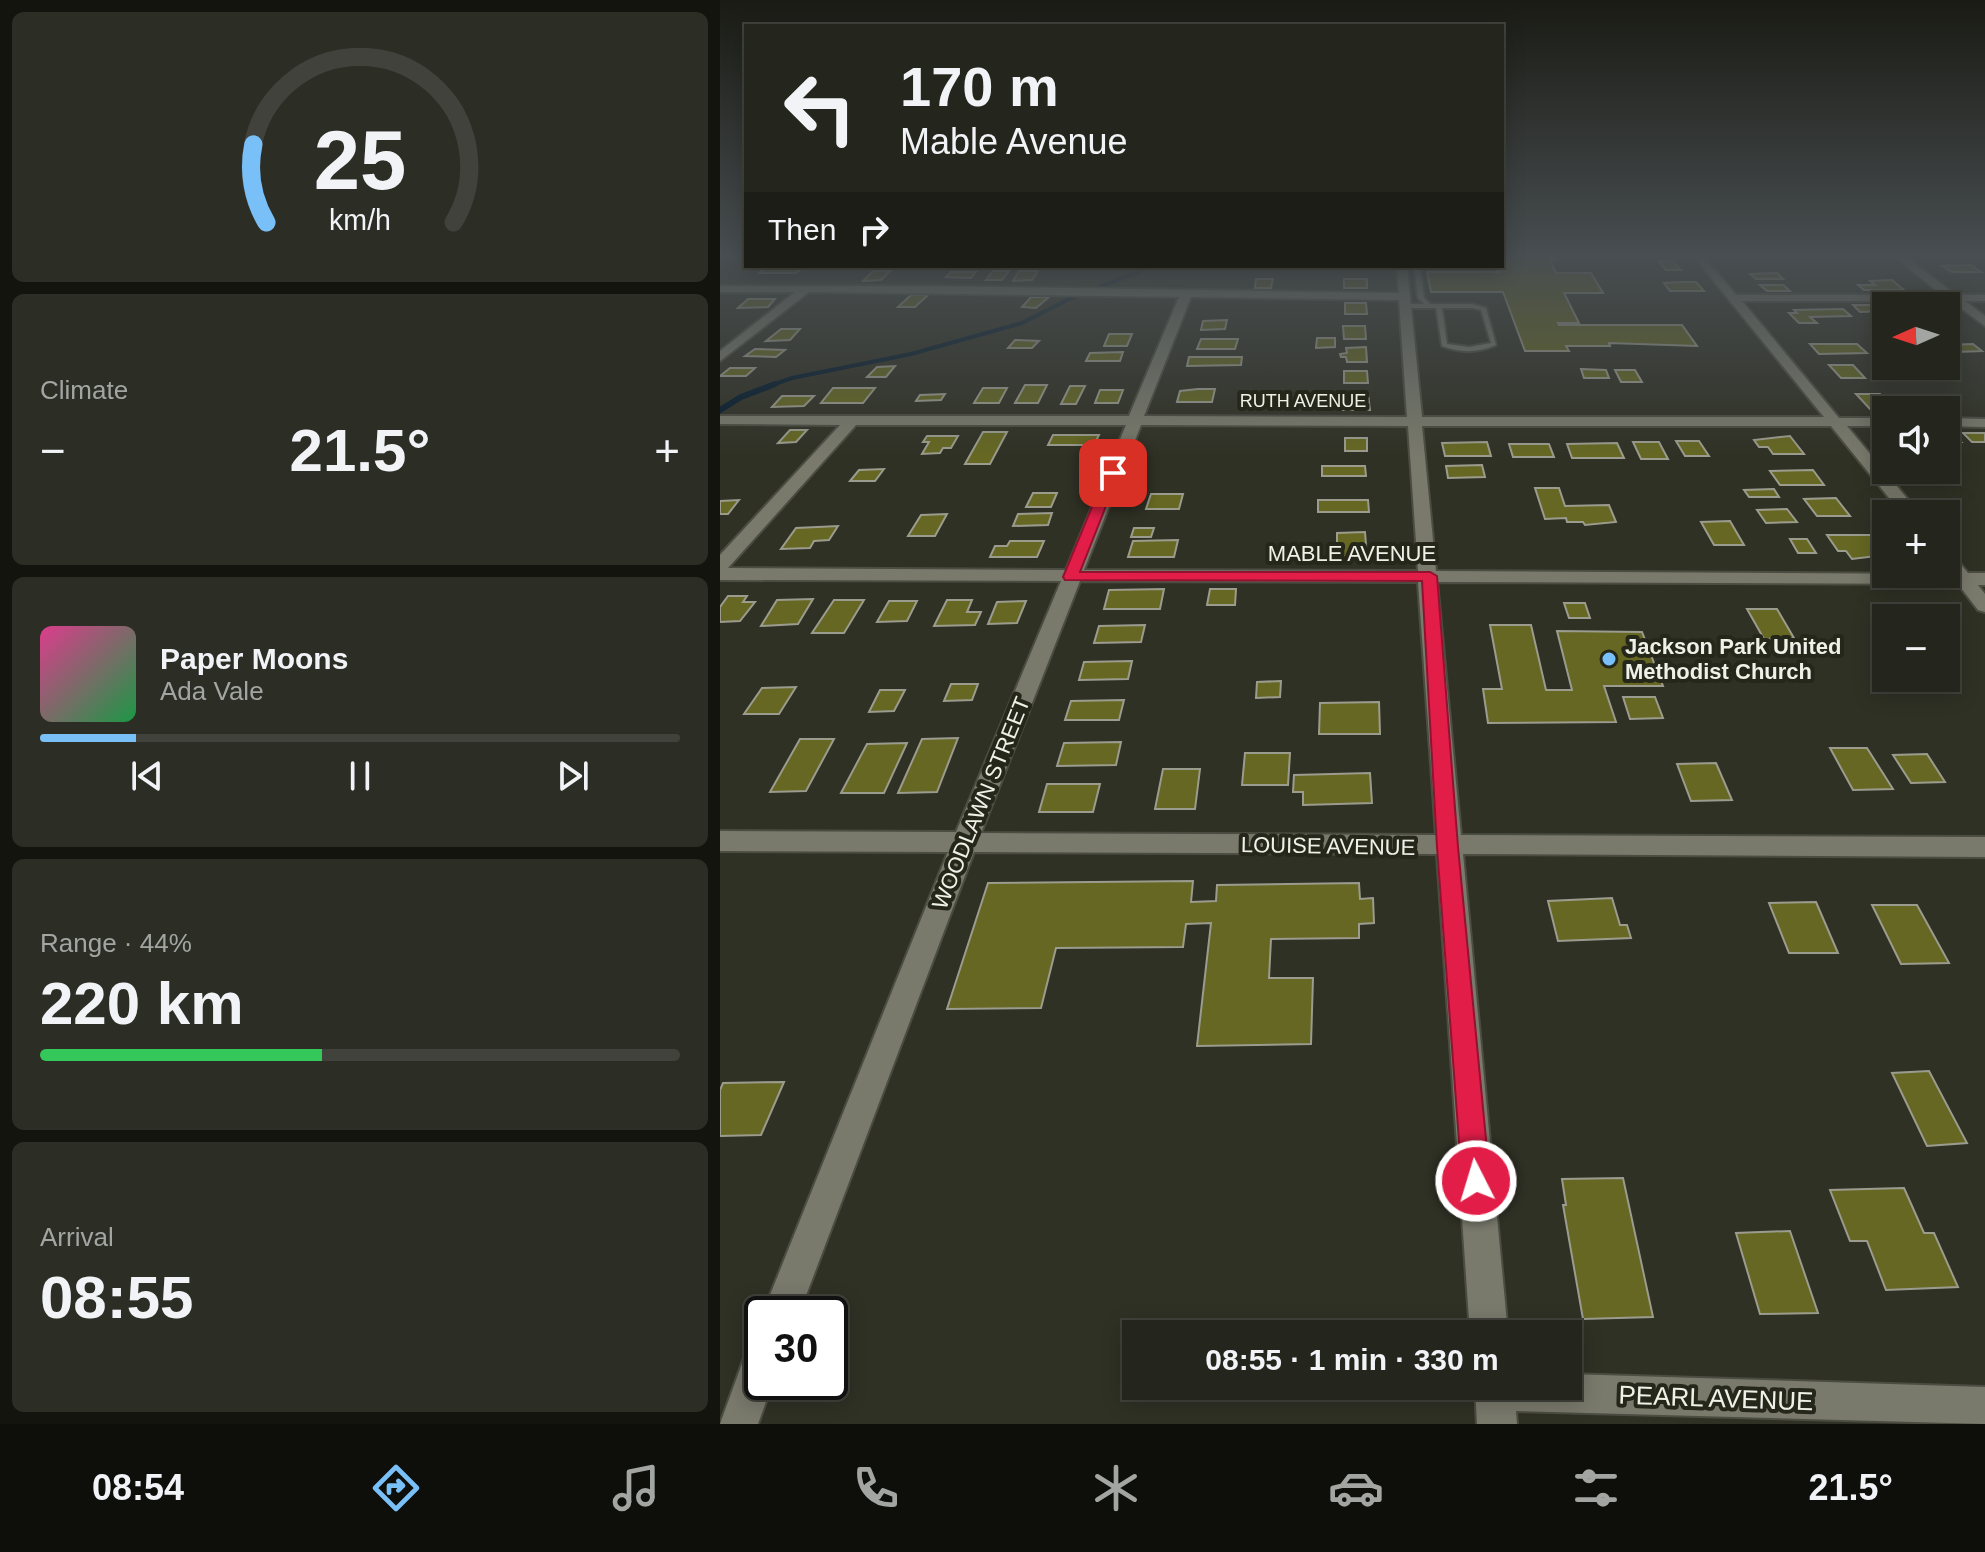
<!DOCTYPE html>
<html lang="en">
<head>
<meta charset="utf-8">
<style>
	:root { --surface:#24251c; --page:#2c2d25; --text:#f1f3f6; --muted:#a3a5a3; --line:#41423b; --accent:#79bff8 }
	body { margin:0; font-family:Arial,sans-serif; background:var(--page); color:var(--text); height:100vh; display:flex; flex-direction:column; font-size:30px; white-space:nowrap }
	* { box-sizing:border-box; margin:0 }
	p { font-size:26px; color:var(--muted) }
	.icon { flex:none; width:44px; height:44px; fill:none; stroke:currentColor; stroke-width:2; stroke-linecap:round; stroke-linejoin:round }
	.map { position:relative; flex:1; overflow:hidden }
	.details { display:flex; flex-direction:column; gap:12px; padding:12px; background:#14140f; width:720px }
	.details>* { flex:none }
	.top-card { position:absolute; left:24px; top:24px; width:760px; height:244px; border-radius:0px; box-shadow:0 4px 20px #0003,0 0 0 2px var(--line); background:#24251c; color:var(--text); overflow:hidden }
	.needle { width:52px; rotate:267deg }
	.controls { position:absolute; left:1152px; top:292px; display:grid; gap:16px }
	.controls a { display:grid; place-items:center; width:88px; height:88px; border-radius:0px; background:var(--surface); box-shadow:0 4px 20px #0003,0 0 0 2px var(--line); font-size:40px }
	.speed { position:absolute; left:24px; top:1296px; display:flex; gap:16px; font-size:40px; font-weight:700; text-align:center }
	.speed>* { display:grid; place-content:center; width:104px; height:104px; border-radius:50%; background:var(--surface); box-shadow:0 4px 20px #0003,0 0 0 2px var(--line); line-height:1 }
	.speed .limit { border:4px solid #111; border-radius:12px; background:#fff; color:#111 }
	.pin { position:absolute; display:grid; place-items:center; width:68px; height:68px; color:#fff; margin:-34px; border-radius:16px; box-shadow:0 4px 12px #0006 }
	.me { position:absolute; width:88px; margin:-44px; rotate:355deg; stroke-linejoin:round; filter:drop-shadow(0 0 6px #0008) }
	.turn { display:flex; align-items:center; gap:28px; height:168px; padding:0 24px; font-size:36px }
	.turn .icon { width:104px; height:104px; stroke-width:2.5 }
	.turn b { display:block; font-size:56px; line-height:68px }
	.then { display:flex; align-items:center; height:76px; padding:0 24px; background:#0003; gap:16px; font-size:30px }
	.big { font-size:60px; font-weight:700; line-height:1.1 }
	.details .tile { flex:1; display:flex; flex-direction:column; justify-content:center; gap:12px; min-width:0; padding:0 28px; border-radius:12px; background:var(--page) }
	.details .dial { align-items:center; gap:0 }
	.dial svg { height:208px; overflow:visible; fill:none; stroke:var(--line); stroke-width:7; stroke-linecap:round; text-anchor:middle }
	.dial text { fill:var(--text); stroke:none }
	.song { display:flex; align-items:center; gap:24px }
	.cover { width:96px; height:96px; border-radius:12px; background:linear-gradient(135deg,hsl(330 70% 55%),hsl(140 70% 35%)) }
	.played { height:8px; border-radius:4px; background:linear-gradient(90deg,var(--accent) 15%,var(--line) 15%) }
	.keys { display:flex; justify-content:space-around; direction:ltr }
	.heat { display:flex; justify-content:space-between; align-items:center; font-size:44px; direction:ltr }
	.charge { height:12px; border-radius:6px; background:linear-gradient(90deg,#34c759 44%,var(--line) 0) }
	.trip { position:absolute; left:402px; top:1320px; width:460px; height:80px; border-radius:0px; background:var(--surface); box-shadow:0 4px 20px #0003,0 0 0 2px var(--line); font-weight:700; line-height:80px; text-align:center }
	.dock { display:flex; height:128px; justify-content:space-around; align-items:center; background:#0e0f0b; color:var(--muted) }
	.dock .icon { width:56px; height:56px }
	.dock .active { color:var(--accent) }
	.dock b { font-size:36px; color:var(--text) }
	main { display:flex; flex:1; min-height:0 }
	.map>svg:first-child { display:block }
	.lines { fill:none; stroke-linecap:round; stroke-linejoin:round }
	.stream-far1 { stroke:#041b2d; stroke-width:4 }
	.stream { stroke:#041b2d; stroke-width:6 }
	.building { fill:#656722; stroke:#9b9c8e; stroke-width:2 }
	.lane-casing { stroke:#4c4d42; stroke-width:4 }
	.street-casing { stroke:#4c4d42; stroke-width:4 }
	.lane { fill:#797a6c; fill-rule:evenodd }
	.street { fill:#797a6c; fill-rule:evenodd }
	.route { fill:#e11d48; stroke:#92132f; stroke-width:2 }
	.poi-dot { fill:#79bff8; stroke:#26271b; stroke-width:3 }
	.labels { text-anchor:middle; dominant-baseline:central; stroke-width:8; stroke-linejoin:round; paint-order:stroke }
	.far-street-label { font-size:18px; fill:#eff0e8; stroke:#26271b }
	.street-label { font-size:22px; fill:#eff0e8; stroke:#26271b }
	.poi-label { font-size:22px; font-weight:bold; fill:#eff0e8; stroke:#26271b; text-anchor:start }
	.near-street-label { font-size:26px; fill:#eff0e8; stroke:#26271b }
</style>
</head>
<body>
<main>
<section class="details">
<div class="tile dial"><svg viewBox="0 0 100 80">
<path d="M14 69A42 42 0 1 1 86 69"/>
<path d="M14 69A42 42 0 0 1 9 39" stroke="#79bff8"/>
<text x="50" y="56" font-size="32" font-weight="700">25</text>
<text x="50" y="72" font-size="11">km/h</text>
</svg></div>
<div class="tile"><p>Climate</p>
<div class="heat"><a>−</a><b class="big">21.5°</b><a>+</a></div>
</div>
<div class="tile">
<div class="song"><i class="cover"></i><div><b>Paper Moons</b><p>Ada Vale</p></div></div>
<div class="played"></div>
<div class="keys"><svg class="icon" aria-label="previous" viewBox="0 0 24 24"><path d="M18 5L8 12l10 7zM5 5v14"/></svg><svg class="icon" aria-label="pause" viewBox="0 0 24 24"><path d="M8 5v14M16 5v14"/></svg><svg class="icon" aria-label="next" viewBox="0 0 24 24"><path d="M6 5l10 7-10 7zM19 5v14"/></svg></div>
</div>
<div class="tile"><p>Range · 44%</p><b class="big">220 km</b><div class="charge"></div></div>
<div class="tile"><p>Arrival</p><b class="big">08:55</b></div>
</section>
<div class="map">
<svg width="1265" height="1424" viewBox="0 0 1265 1424">
	<rect width="100%" height="100%" fill="#303125"/>
	<g class="lines">
		<polyline class="stream-far1" points="49,386 72,378 191,354 302,323 349,299 433,266"/>
		<polyline class="stream" points="0,410 21,397 55,384"/>
	</g>
	<g class="building">
		<polygon points="782,258 834,258 836,260 830,260 836,273 871,273 883,293 844,293 859,323 838,323 839,325 962,325 977,346 889,343 890,346 846,346 849,351 805,351 783,292 711,292 707,272 779,272 777,266 782,266"/>
		<polygon points="938,261 953,261 961,270 946,270"/>
		<polygon points="1251,265 1261,272 1232,272 1222,266"/>
		<polygon points="47,267 84,267 76,273 39,273"/>
		<polygon points="171,270 161,280 143,281 153,271"/>
		<polygon points="273,271 289,271 282,280 266,280"/>
		<polygon points="299,271 318,271 312,280 293,281"/>
		<polygon points="231,272 256,272 251,278 226,277"/>
		<polygon points="1057,273 1063,279 1036,279 1030,274"/>
		<polygon points="536,279 553,279 551,288 535,288"/>
		<rect x="624" y="279" width="23" height="9"/>
		<polygon points="1172,280 1184,290 1144,290 1138,285 1155,285 1150,281"/>
		<polygon points="961,282 976,282 984,291 950,291 944,283"/>
		<polygon points="1040,285 1063,285 1070,291 1047,291"/>
		<polygon points="191,295 208,295 195,307 178,307"/>
		<polygon points="311,297 329,297 316,308 302,307"/>
		<polygon points="28,299 55,299 48,307 18,308"/>
		<polygon points="625,303 646,303 647,314 625,314"/>
		<polygon points="1133,305 1179,305 1205,306 1166,306 1166,309 1161,309 1163,311 1140,312"/>
		<polygon points="1123,309 1131,316 1090,317 1097,323 1079,323 1069,313 1077,313 1074,310"/>
		<polygon points="507,320 505,329 481,330 483,321"/>
		<polygon points="623,326 645,326 646,339 624,339"/>
		<polygon points="61,329 80,329 70,340 46,341"/>
		<polygon points="389,334 412,334 407,346 384,346"/>
		<polygon points="597,338 615,338 615,347 596,348"/>
		<polygon points="481,339 518,339 515,349 477,349"/>
		<polygon points="295,340 319,341 312,348 288,348"/>
		<polygon points="1090,344 1137,344 1147,353 1099,354"/>
		<polygon points="1253,344 1262,351 1235,352 1227,345"/>
		<polygon points="646,347 647,362 627,362 626,357 621,357 620,354 627,353 626,348"/>
		<polygon points="35,349 65,350 56,357 25,356"/>
		<polygon points="403,352 400,361 366,361 370,353"/>
		<polygon points="469,357 522,357 521,365 467,366"/>
		<polygon points="1109,365 1133,365 1145,378 1121,378"/>
		<polygon points="175,366 166,377 147,377 157,367"/>
		<polygon points="10,368 35,368 26,376 0,376"/>
		<polygon points="861,369 886,370 889,378 864,378"/>
		<polygon points="895,370 915,370 922,382 901,382"/>
		<polygon points="624,371 647,371 648,383 624,383"/>
		<polygon points="305,385 327,385 318,403 295,403"/>
		<polygon points="350,386 365,386 356,404 341,404"/>
		<polygon points="113,388 155,388 143,403 101,403"/>
		<polygon points="263,388 287,388 279,403 254,403"/>
		<polygon points="478,389 495,389 492,402 457,402 460,391"/>
		<polygon points="380,390 403,390 398,403 375,403"/>
		<polygon points="225,394 221,400 196,401 200,395"/>
		<polygon points="648,394 650,410 623,410 622,395"/>
		<polygon points="1136,394 1160,394 1175,409 1150,409"/>
		<polygon points="62,396 94,396 84,406 52,407"/>
		<polygon points="70,430 87,430 76,442 58,443"/>
		<polygon points="263,432 287,432 270,464 245,464"/>
		<polygon points="1226,433 1231,433 1241,442 1227,442 1237,452 1226,452"/>
		<polygon points="1243,433 1265,433 1265,442 1252,442"/>
		<polygon points="333,435 379,435 374,445 328,445"/>
		<polygon points="207,436 238,436 231,448 223,448 220,453 202,454 209,442 203,442"/>
		<polygon points="1070,436 1084,454 1053,454 1048,447 1039,447 1034,440"/>
		<rect x="625" y="438" width="22" height="13"/>
		<polygon points="956,441 979,441 989,456 965,456"/>
		<polygon points="767,442 771,456 725,456 722,443"/>
		<polygon points="913,442 939,442 948,459 921,459"/>
		<polygon points="897,443 904,458 852,458 847,444"/>
		<polygon points="789,444 829,444 834,457 793,457"/>
		<polygon points="762,465 765,477 728,478 726,466"/>
		<polygon points="602,466 645,466 646,476 602,476"/>
		<polygon points="164,469 155,481 130,481 139,470"/>
		<polygon points="1093,470 1104,485 1060,485 1050,471"/>
		<polygon points="815,488 839,488 845,506 889,505 896,522 865,525 863,522 847,522 846,518 825,519"/>
		<polygon points="1054,489 1059,497 1029,497 1024,490"/>
		<polygon points="313,493 337,493 331,507 306,507"/>
		<polygon points="431,494 463,494 459,509 426,509"/>
		<polygon points="1116,498 1130,516 1097,516 1084,499"/>
		<polygon points="19,500 8,514 0,514 0,501"/>
		<polygon points="598,500 648,500 649,512 598,512"/>
		<polygon points="1067,509 1077,522 1046,523 1037,510"/>
		<polygon points="332,513 328,525 293,526 298,514"/>
		<polygon points="227,514 215,536 188,536 201,515"/>
		<polygon points="1010,521 1024,545 994,545 981,522"/>
		<polygon points="118,526 109,540 94,541 90,548 61,549 76,528"/>
		<polygon points="414,528 434,528 431,537 411,537"/>
		<polygon points="645,532 647,558 617,558 617,533"/>
		<polygon points="1107,535 1150,535 1165,555 1132,559 1126,551 1118,551"/>
		<polygon points="1070,539 1087,539 1096,553 1078,553"/>
		<polygon points="458,540 454,557 408,557 413,541"/>
		<polygon points="290,541 324,541 317,557 270,557 275,546 287,546"/>
		<polygon points="444,589 440,609 384,609 389,590"/>
		<polygon points="490,589 516,589 515,605 487,605"/>
		<polygon points="8,596 27,596 23,602 35,602 20,621 0,622 0,607"/>
		<polygon points="93,599 78,624 41,626 57,600"/>
		<polygon points="114,600 144,600 124,633 92,633"/>
		<polygon points="227,600 252,600 247,612 261,612 255,625 214,626"/>
		<polygon points="169,601 197,601 187,621 157,622"/>
		<polygon points="306,601 297,623 268,624 277,602"/>
		<polygon points="844,603 865,603 870,618 849,618"/>
		<polygon points="1027,609 1057,609 1074,638 1044,639"/>
		<polygon points="425,625 421,642 374,643 379,626"/>
		<polygon points="770,625 811,625 826,690 852,690 837,631 922,632 943,686 884,686 896,722 768,723 763,689 782,689"/>
		<polygon points="412,661 408,679 359,680 364,662"/>
		<polygon points="561,681 560,697 536,698 537,682"/>
		<polygon points="231,684 258,684 252,700 224,701"/>
		<polygon points="76,687 59,714 24,714 42,688"/>
		<polygon points="160,690 185,690 174,711 149,712"/>
		<polygon points="903,697 935,697 943,718 910,719"/>
		<polygon points="404,700 399,720 345,720 351,701"/>
		<polygon points="659,702 660,734 599,734 600,703"/>
		<polygon points="238,738 217,792 178,793 202,739"/>
		<polygon points="80,739 114,739 86,791 50,792"/>
		<polygon points="401,742 396,765 337,766 344,743"/>
		<polygon points="187,743 164,793 121,793 147,744"/>
		<polygon points="1110,748 1147,748 1173,789 1133,790"/>
		<polygon points="525,753 570,753 568,785 522,785"/>
		<polygon points="1207,754 1225,782 1191,783 1173,755"/>
		<polygon points="996,763 1012,800 971,801 957,764"/>
		<polygon points="443,769 480,769 475,809 435,809"/>
		<polygon points="650,773 652,803 583,805 583,792 573,792 574,775"/>
		<polygon points="327,784 380,784 373,812 319,812"/>
		<polygon points="473,881 471,902 496,901 497,885 639,883 640,899 653,898 654,923 639,924 639,938 551,939 549,978 593,978 591,1044 477,1046 491,923 466,924 463,947 336,948 321,1008 227,1009 268,883"/>
		<polygon points="892,898 900,925 907,925 911,938 838,941 828,901"/>
		<polygon points="1096,902 1118,953 1069,953 1049,903"/>
		<polygon points="1152,905 1197,905 1229,963 1181,964"/>
		<polygon points="1209,1071 1247,1143 1207,1146 1172,1073"/>
		<polygon points="64,1082 41,1135 0,1136 0,1090 3,1083"/>
		<polygon points="903,1178 933,1317 863,1319 843,1205 846,1205 842,1179"/>
		<polygon points="1184,1188 1204,1233 1214,1233 1238,1287 1166,1290 1147,1241 1130,1241 1110,1190"/>
		<polygon points="1070,1231 1098,1313 1040,1314 1016,1233"/>
	</g>
	<g class="lines">
		<g class="lane-casing">
			<path id="lane" d="M 694,266 L 700,266 L 704,298 L 710,304 L 752,304 L 766,308 L 776,345 C 758,353 740,353 722,346 L 716,308 L 686,308 L 683,306 L 686,304 L 704,304 L 698,298 ZM 722,308 L 752,308 L 761,310 L 771,343 L 749,347 L 727,344 Z"/>
		</g>
		<g class="street-casing">
			<g id="street">
				<path d="M 975,258 L 985,258 L 1016,295 L 1222,295 L 1176,258 L 1187,258 L 1236,295 L 1265,295 L 1265,301 L 1245,301 L 1265,316 L 1265,326 L 1231,301 L 1022,301 L 1119,418 L 1166,418 L 1166,426 L 1127,426 L 1200,514 L 1182,514 L 1111,426 L 702,426 L 716,571 L 1226,574 L 1229,573 L 1226,553 L 1232,554 L 1248,573 L 1265,573 L 1265,585 L 1258,585 L 1265,594 L 1265,612 L 1258,610 L 1238,584 L 717,582 L 741,835 L 1265,837 L 1265,857 L 743,854 L 788,1334 L 750,1334 L 717,854 L 254,852 L 79,1314 L 42,1315 L 228,852 L 0,851 L 0,831 L 236,832 L 341,581 L 0,580 L 0,555 L 120,425 L 0,424 L 0,416 L 409,416 L 459,297 L 89,292 L 0,361 L 0,351 L 75,292 L 0,292 L 0,286 L 213,286 L 679,293 L 677,266 L 687,266 L 702,417 L 1104,417 ZM 471,297 L 679,300 L 687,417 L 424,416 ZM 136,425 L 406,425 L 346,570 L 8,568 ZM 421,425 L 688,426 L 698,571 L 364,570 ZM 360,581 L 698,582 L 716,835 L 261,833 Z"/>
				<polygon points="1226,418 1265,419 1265,427 1226,426"/>
				<polygon points="42,1342 42,1382 53,1382 38,1424 0,1424 28,1347"/>
				<polygon points="848,1374 1265,1387 1265,1424 796,1411 797,1424 757,1424 755,1386 848,1386"/>
			</g>
		</g>
		<use href="#lane" class="lane"/>
		<use href="#street" class="street"/>
	</g>
	<linearGradient id="sky" x2="0" y2="1"><stop stop-color="#1a1b14"/><stop offset="0.56" stop-color="#484e51"/><stop offset="1" stop-color="#484e51" stop-opacity="0"/></linearGradient>
	<rect width="1265" height="457" fill="url(#sky)"/>
	<polygon class="route" points="393,469 399,473 360,572 710,572 717,576 738,847 770,1181 766,1191 756,1195 746,1191 742,1181 717,847 702,581 345,580 343,577 386,473"/>
	<circle class="poi-dot" cx="889" cy="659" r="8"/>
	<g class="labels">
		<g class="far-street-label">
			<text x="583" y="401">RUTH AVENUE</text>
		</g>
		<g class="street-label">
			<text x="632" y="553">MABLE AVENUE</text>
			<text transform="translate(261 803) rotate(-68)">WOODLAWN STREET</text>
			<text transform="translate(608 846) rotate(1)">LOUISE AVENUE</text>
		</g>
		<g class="poi-label">
			<text x="905" y="646">Jackson Park United<tspan x="905" dy="25">Methodist Church</tspan></text>
		</g>
		<g class="near-street-label">
			<text transform="translate(996 1398) rotate(2)">PEARL AVENUE</text>
		</g>
	</g>
</svg>
<div class="controls">
<a><svg class="needle" viewBox="-14 -14 28 28"><path d="M0-13l5 13h-10z" fill="#e53935"/><path d="M0 13l5-13h-10z" fill="#a3a5a3"/></svg></a>
<a><svg class="icon" aria-label="sound" viewBox="0 0 24 24"><path d="M4 9h4l5-4v14l-5-4H4zM17 9q2 3 0 6"/></svg></a>
<a>+</a>
<a>−</a>
</div>
<div class="speed"><div class="limit">30</div></div>
<div class="pin" style="left:393px;top:473px;background:#d93025"><svg class="icon" aria-label="arrive" viewBox="0 0 24 24"><path d="M6 21V4h12l-3 4 3 4H6"/></svg></div>
<svg class="me" style="left:756px;top:1181px" viewBox="-20 -20 40 40"><circle r="17" fill="#e11d48" stroke="#fff" stroke-width="3"/><path d="M0-11L8 9 0 5-8 9z" fill="#fff"/></svg>
<div class="trip">08:55 · 1 min · 330 m</div>
<div class="top-card">
<div class="turn"><svg class="icon" aria-label="left" viewBox="0 0 24 24"><path d="M17 20v-9H6M10 6l-5 5 5 5"/></svg><div><b>170 m</b>Mable Avenue</div></div>
<div class="then">Then<svg class="icon" aria-label="right" viewBox="0 0 24 24"><path d="M7 20v-9h11M14 6l5 5-5 5"/></svg></div>
</div>
</div>
</main>
<nav class="dock">
<b>08:54</b>
<svg class="icon active" aria-label="directions" viewBox="0 0 24 24"><path d="M12 3l9 9-9 9-9-9zM9 14v-3h6M13 9l2 2-2 2"/></svg>
<svg class="icon" aria-label="music" viewBox="0 0 24 24"><path d="M9 18V5l10-2v13"/><circle cx="6" cy="18" r="3"/><circle cx="16" cy="16" r="3"/></svg>
<svg class="icon" aria-label="phone" viewBox="0 0 24 24"><path d="M5 4h4l2 5-3 2q2 4 5 5l2-3 5 2v4C11 20 4 13 5 4z"/></svg>
<svg class="icon" aria-label="climate" viewBox="0 0 24 24"><path d="M12 3v18M4 7l16 10M4 17L20 7"/></svg>
<svg class="icon" aria-label="car" viewBox="0 0 24 24"><path d="M5 17H2v-5l4-1 3-4h7l3 4 3 1v5h-3M9 17h6M6 11h13"/><circle cx="7" cy="17" r="2"/><circle cx="17" cy="17" r="2"/></svg>
<svg class="icon" aria-label="filters" viewBox="0 0 24 24"><path d="M4 7h16M4 17h16"/><circle cx="9" cy="7" r="2"/><circle cx="15" cy="17" r="2"/></svg>
<b>21.5°</b>
</nav>
</body>
</html>
